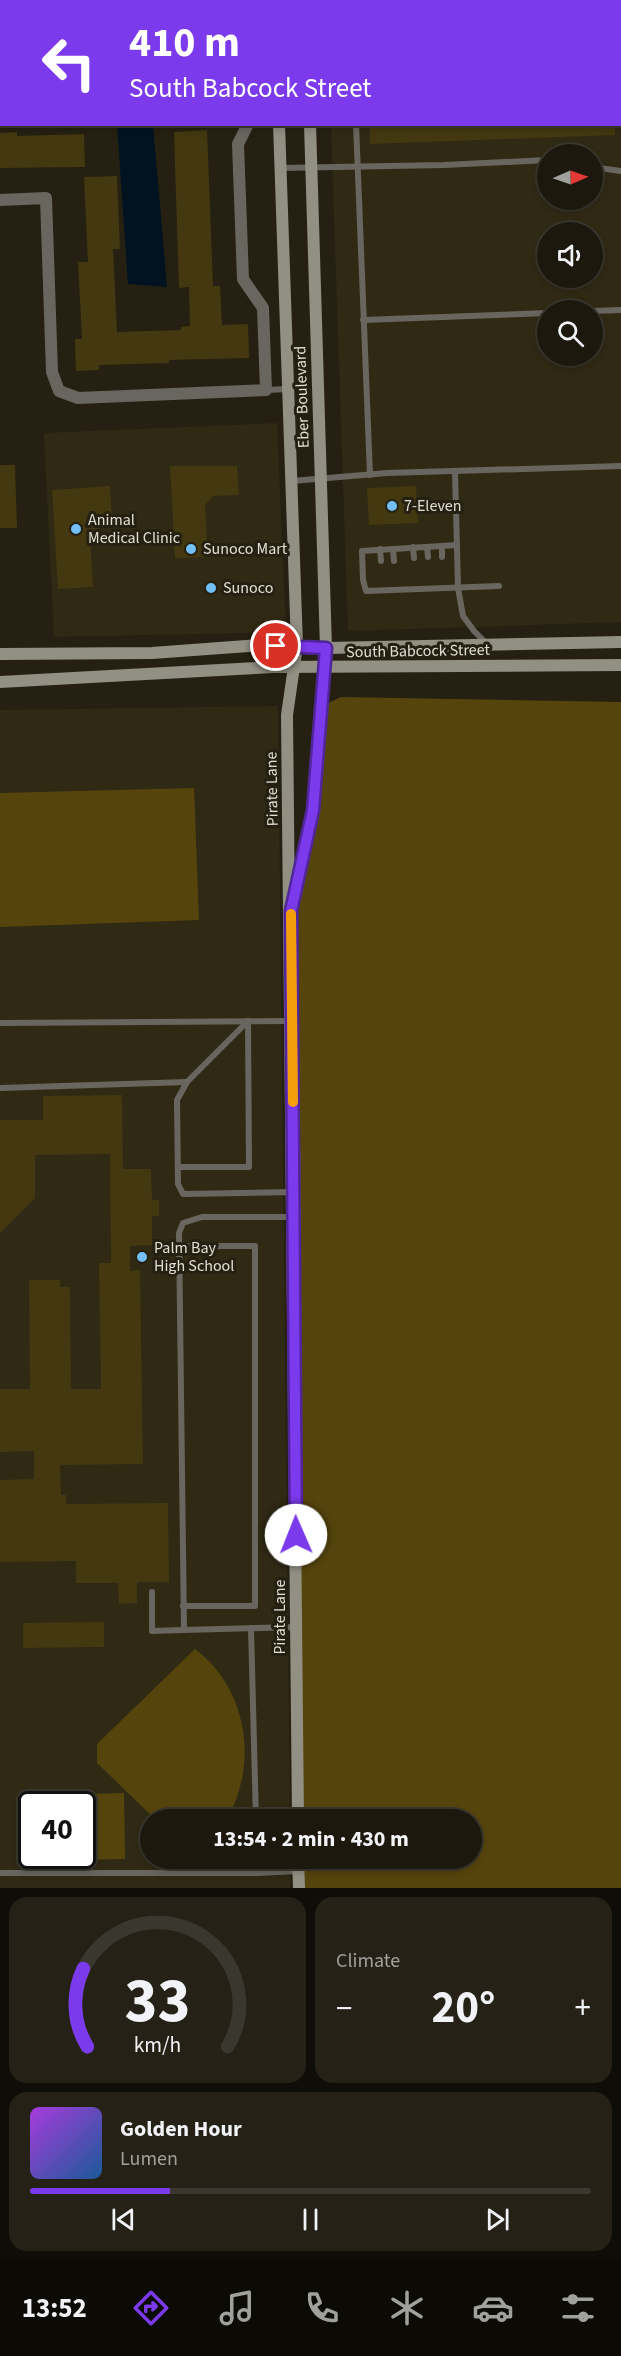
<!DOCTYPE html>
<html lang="en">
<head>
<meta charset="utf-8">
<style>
	:root { --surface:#1c180d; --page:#252116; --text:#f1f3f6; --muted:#a0a09d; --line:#3a372e; --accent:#7c3aed }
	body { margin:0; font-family:"Source Sans 3",sans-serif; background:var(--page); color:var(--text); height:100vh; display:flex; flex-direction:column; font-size:22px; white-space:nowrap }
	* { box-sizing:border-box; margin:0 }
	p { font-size:20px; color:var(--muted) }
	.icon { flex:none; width:33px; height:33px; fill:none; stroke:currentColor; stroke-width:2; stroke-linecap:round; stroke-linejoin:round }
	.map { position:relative; height:1888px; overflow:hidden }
	.details { display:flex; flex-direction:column; gap:9px; padding:9px; background:#0f0d07; flex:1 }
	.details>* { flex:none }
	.banner { position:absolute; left:0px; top:0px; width:621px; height:126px; box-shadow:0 3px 9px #0003,0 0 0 2px var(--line); background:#7c3aed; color:#fff; overflow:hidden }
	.needle { width:39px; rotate:88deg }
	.tools { position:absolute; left:537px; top:144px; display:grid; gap:12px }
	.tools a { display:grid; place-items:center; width:66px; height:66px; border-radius:50%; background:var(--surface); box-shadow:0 3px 9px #0003,0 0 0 2px var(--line); font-size:30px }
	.speed { position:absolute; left:18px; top:1791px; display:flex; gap:12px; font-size:30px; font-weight:700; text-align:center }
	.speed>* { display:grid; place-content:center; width:78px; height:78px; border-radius:50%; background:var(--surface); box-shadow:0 3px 9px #0003,0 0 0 2px var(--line); line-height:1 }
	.speed .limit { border:3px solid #111; border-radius:9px; background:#fff; color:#111 }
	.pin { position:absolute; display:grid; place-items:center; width:51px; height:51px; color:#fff; margin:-26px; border:3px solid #fff; border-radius:50%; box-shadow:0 2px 6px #0007 }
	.me { position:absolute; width:66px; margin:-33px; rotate:359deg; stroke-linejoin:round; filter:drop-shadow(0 0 4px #0008) }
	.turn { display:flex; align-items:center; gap:21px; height:126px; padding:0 30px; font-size:27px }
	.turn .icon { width:78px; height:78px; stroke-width:2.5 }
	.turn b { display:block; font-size:42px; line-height:51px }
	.big { font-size:45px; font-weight:700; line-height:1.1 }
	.details .tile { flex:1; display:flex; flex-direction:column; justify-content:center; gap:9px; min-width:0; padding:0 21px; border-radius:18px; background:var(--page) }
	.details .dial { align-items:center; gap:0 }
	.dial svg { height:156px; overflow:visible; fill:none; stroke:var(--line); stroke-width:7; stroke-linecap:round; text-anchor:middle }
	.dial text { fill:var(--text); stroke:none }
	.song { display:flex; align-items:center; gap:18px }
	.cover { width:72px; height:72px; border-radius:9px; background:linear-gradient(135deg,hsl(280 70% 55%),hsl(210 70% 35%)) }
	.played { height:6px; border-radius:3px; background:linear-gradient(90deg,var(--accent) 25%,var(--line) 25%) }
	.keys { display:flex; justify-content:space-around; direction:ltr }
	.heat { display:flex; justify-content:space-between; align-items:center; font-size:33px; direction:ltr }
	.details .tiles { flex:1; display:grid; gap:9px; grid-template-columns:1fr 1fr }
	.tile:last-child { grid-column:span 2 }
	.trip { position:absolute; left:140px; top:1809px; width:342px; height:60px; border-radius:30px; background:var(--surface); box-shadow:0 3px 9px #0003,0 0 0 2px var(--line); font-weight:700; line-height:60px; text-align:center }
	.tab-bar { display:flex; height:96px; justify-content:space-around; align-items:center; background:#0b0a05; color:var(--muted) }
	.tab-bar .icon { width:42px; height:42px }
	.tab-bar .on { color:var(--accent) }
	.tab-bar b { font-size:27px; color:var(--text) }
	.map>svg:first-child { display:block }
	.built { fill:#302914; fill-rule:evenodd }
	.green { fill:#55440c }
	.water { fill:#011320 }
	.building { fill:#443810 }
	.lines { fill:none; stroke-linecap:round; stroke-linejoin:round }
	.lane { stroke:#69665f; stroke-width:6 }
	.street { stroke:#69665f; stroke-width:12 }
	.secondary { stroke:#928f83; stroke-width:12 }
	.route-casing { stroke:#51269a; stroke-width:15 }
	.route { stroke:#7c3aed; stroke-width:10 }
	.slow { stroke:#f59e0b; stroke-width:10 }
	.poi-dot { fill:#74c0f6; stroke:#252011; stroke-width:2 }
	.labels { text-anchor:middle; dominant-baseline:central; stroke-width:6; stroke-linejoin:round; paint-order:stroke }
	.street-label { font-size:16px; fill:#e1ded4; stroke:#252011 }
	.poi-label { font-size:16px; fill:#e1ded4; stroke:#252011; text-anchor:start }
</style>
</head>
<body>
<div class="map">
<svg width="621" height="1888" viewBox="0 0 621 1888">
	<rect width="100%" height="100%" fill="#252011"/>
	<g class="built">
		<path d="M 326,0 L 621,0 L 621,622 L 348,631 L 331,125 L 620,124 L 620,2 ZM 548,154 L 592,154 L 592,200 L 548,200 ZM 548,232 L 592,232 L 592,278 L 548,278 ZM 548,310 L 592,310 L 592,356 L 548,356 Z"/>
		<polygon points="277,423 286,632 54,637 44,433"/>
		<path d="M 278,706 L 290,1819 L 150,1820 L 150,1858 L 290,1859 L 290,1888 L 0,1888 L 0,710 ZM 32,1804 L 82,1804 L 82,1856 L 32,1856 Z"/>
	</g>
	<g class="green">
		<polygon points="341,697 621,702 621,1888 299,1888 299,1859 471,1858 471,1820 299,1820 291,911 313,810 322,706"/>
		<polygon points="194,788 199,920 0,927 0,793"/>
		<path d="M 195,1649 C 247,1688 259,1763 227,1819 L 155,1819 L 97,1763 L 97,1744 Z"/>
		<polygon points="124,1793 125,1859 46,1861 45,1856 82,1856 82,1804 44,1804 44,1795"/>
	</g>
	<polygon class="water" points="117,125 153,125 167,287 128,284"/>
	<g class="building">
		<polygon points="370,124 615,124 615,135 370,144"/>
		<polygon points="207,130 213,286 220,286 222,325 248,324 249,358 169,360 169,363 99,365 99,370 76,371 75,339 82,339 78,262 88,262 84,177 117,176 120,249 113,249 117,332 181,330 181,327 190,326 189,287 179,288 174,132"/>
		<polygon points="17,132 17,136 84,134 85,167 0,168 0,133"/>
		<polygon points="0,465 15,465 17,528 0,528"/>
		<polygon points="170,466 237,466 239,495 213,496 205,505 208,557 175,558"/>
		<polygon points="110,486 112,519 98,520 99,538 90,538 93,587 58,589 52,490"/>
		<polygon points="416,486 418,523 369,525 367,488"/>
		<polygon points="122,1095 123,1169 151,1169 152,1200 159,1200 159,1216 152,1216 152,1245 130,1246 130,1271 140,1270 143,1464 60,1465 61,1495 66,1495 66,1504 168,1503 169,1582 137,1582 137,1603 119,1604 118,1583 76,1583 76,1561 0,1562 0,1480 34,1479 34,1451 0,1452 0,1389 30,1389 29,1280 60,1280 60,1287 70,1287 71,1389 101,1389 99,1263 111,1263 110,1154 35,1155 35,1198 0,1233 0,1120 43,1120 43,1096"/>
		<polygon points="104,1622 104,1647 23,1648 23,1623"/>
	</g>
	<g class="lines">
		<g class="lane">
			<polyline points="353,0 353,2"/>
			<polyline points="356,124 370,475"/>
			<polyline points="592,167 621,171"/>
			<polyline points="281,168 444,165 548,160"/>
			<polyline points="592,311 621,310"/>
			<polyline points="363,320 548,313"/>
			<polyline points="266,390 288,389"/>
			<polyline points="455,471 458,588 463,616 474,631 487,644"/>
			<polyline points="292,481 387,473 621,466"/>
			<polyline points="457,545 362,551 363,580 366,591 499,586"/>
			<polyline points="442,546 442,557"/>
			<polyline points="413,547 414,558"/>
			<polyline points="427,547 428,557"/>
			<polyline points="380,549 381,561"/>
			<polyline points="393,549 394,561"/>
			<polyline points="248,1021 187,1082 177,1100 178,1184 183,1194 293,1192"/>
			<polyline points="0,1023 291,1021"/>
			<polyline points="0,1088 187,1082"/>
			<polyline points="178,1167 249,1167 248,1021"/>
			<polyline points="293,1217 202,1217 183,1223 179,1233 184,1630 296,1627"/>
			<polyline points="179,1246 255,1246 255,1606 183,1606"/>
			<polyline points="152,1592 152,1631 184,1630"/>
			<polyline points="251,1628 256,1820"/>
			<polyline points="258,1858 258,1873 298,1871"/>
			<polyline points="0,1873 258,1873"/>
		</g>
		<g class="street">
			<polyline points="0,31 2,31"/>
			<polyline points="0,200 46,198 52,372 59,391 78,398 266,390 263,308 243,279 238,144 248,124"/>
		</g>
		<g class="secondary">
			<polyline points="275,0 275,2"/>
			<polyline points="306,0 306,2"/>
			<polyline points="279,124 297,646 287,715 298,1820"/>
			<polyline points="0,654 152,653 261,645 326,648 621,642"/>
			<polyline points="0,682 274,667 621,665"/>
			<polyline points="296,889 313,810 326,648 310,124"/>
			<polyline points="298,1858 299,1888"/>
		</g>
	</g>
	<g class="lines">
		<g class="route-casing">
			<polyline id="route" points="276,646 326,648 313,810 291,911 296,1535"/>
		</g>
		<use href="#route" class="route"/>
		<polyline class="slow" points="291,914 293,1102"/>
	</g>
	<g class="poi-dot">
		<circle cx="392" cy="506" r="6"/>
		<circle cx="76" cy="529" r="6"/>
		<circle cx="191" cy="549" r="6"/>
		<circle cx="211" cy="588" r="6"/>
		<circle cx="142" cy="1257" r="6"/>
	</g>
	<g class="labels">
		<g class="street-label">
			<text transform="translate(302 397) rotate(-92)">Eber Boulevard</text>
			<text transform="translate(418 651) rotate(-1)">South Babcock Street</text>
			<text transform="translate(272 789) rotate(-91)">Pirate Lane</text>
			<text transform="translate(280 1617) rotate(-90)">Pirate Lane</text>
		</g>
		<g class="poi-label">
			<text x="404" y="506">7-Eleven</text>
			<text x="88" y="520">Animal<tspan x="88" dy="18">Medical Clinic</tspan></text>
			<text x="203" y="549">Sunoco Mart</text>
			<text x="223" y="588">Sunoco</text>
			<text x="154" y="1248">Palm Bay<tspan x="154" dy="18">High School</tspan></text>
		</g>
	</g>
</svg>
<div class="tools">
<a><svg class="needle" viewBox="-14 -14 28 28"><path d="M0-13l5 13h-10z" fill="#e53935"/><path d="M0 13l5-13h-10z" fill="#a0a09d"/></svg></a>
<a><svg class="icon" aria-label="sound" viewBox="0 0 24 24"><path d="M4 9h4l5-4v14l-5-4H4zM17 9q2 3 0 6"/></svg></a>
<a><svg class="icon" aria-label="search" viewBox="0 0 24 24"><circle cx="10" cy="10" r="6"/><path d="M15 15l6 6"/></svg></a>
</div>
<div class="speed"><div class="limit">40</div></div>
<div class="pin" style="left:276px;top:646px;background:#d93025"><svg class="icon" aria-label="arrive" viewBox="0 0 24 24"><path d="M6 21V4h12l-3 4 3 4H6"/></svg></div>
<svg class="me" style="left:296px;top:1535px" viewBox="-20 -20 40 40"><circle r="19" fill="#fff"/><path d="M0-13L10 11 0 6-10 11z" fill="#7c3aed"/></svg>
<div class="trip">13:54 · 2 min · 430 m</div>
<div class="banner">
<div class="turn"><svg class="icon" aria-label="left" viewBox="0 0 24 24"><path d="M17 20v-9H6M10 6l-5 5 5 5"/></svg><div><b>410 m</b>South Babcock Street</div></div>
</div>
</div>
<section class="details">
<div class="tiles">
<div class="tile dial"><svg viewBox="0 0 100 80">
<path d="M14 69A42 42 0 1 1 86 69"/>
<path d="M14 69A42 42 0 0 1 12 29" stroke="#7c3aed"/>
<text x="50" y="56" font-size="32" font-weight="700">33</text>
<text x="50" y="72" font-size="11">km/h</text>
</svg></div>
<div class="tile"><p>Climate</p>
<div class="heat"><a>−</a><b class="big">20°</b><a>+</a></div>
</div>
<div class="tile">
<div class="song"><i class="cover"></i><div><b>Golden Hour</b><p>Lumen</p></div></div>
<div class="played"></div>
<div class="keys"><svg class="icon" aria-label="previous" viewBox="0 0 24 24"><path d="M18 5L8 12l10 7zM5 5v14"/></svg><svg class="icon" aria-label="pause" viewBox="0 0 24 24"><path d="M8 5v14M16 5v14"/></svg><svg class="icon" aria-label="next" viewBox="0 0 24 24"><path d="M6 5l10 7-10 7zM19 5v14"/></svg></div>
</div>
</div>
</section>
<nav class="tab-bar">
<b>13:52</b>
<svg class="icon on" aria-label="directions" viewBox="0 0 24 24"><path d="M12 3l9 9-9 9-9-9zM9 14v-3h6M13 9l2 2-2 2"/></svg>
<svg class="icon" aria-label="music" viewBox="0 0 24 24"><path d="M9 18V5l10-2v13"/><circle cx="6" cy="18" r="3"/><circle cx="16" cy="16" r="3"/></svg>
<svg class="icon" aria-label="phone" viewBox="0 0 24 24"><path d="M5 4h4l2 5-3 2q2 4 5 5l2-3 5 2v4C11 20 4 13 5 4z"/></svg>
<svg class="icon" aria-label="climate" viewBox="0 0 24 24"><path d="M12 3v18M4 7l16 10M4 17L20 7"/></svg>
<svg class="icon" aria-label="car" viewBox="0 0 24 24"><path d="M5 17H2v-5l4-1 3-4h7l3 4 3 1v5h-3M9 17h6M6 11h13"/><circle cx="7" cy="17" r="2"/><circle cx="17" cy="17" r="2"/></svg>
<svg class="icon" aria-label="filters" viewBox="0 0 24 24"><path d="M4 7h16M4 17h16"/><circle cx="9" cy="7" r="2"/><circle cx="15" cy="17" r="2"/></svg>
</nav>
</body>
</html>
